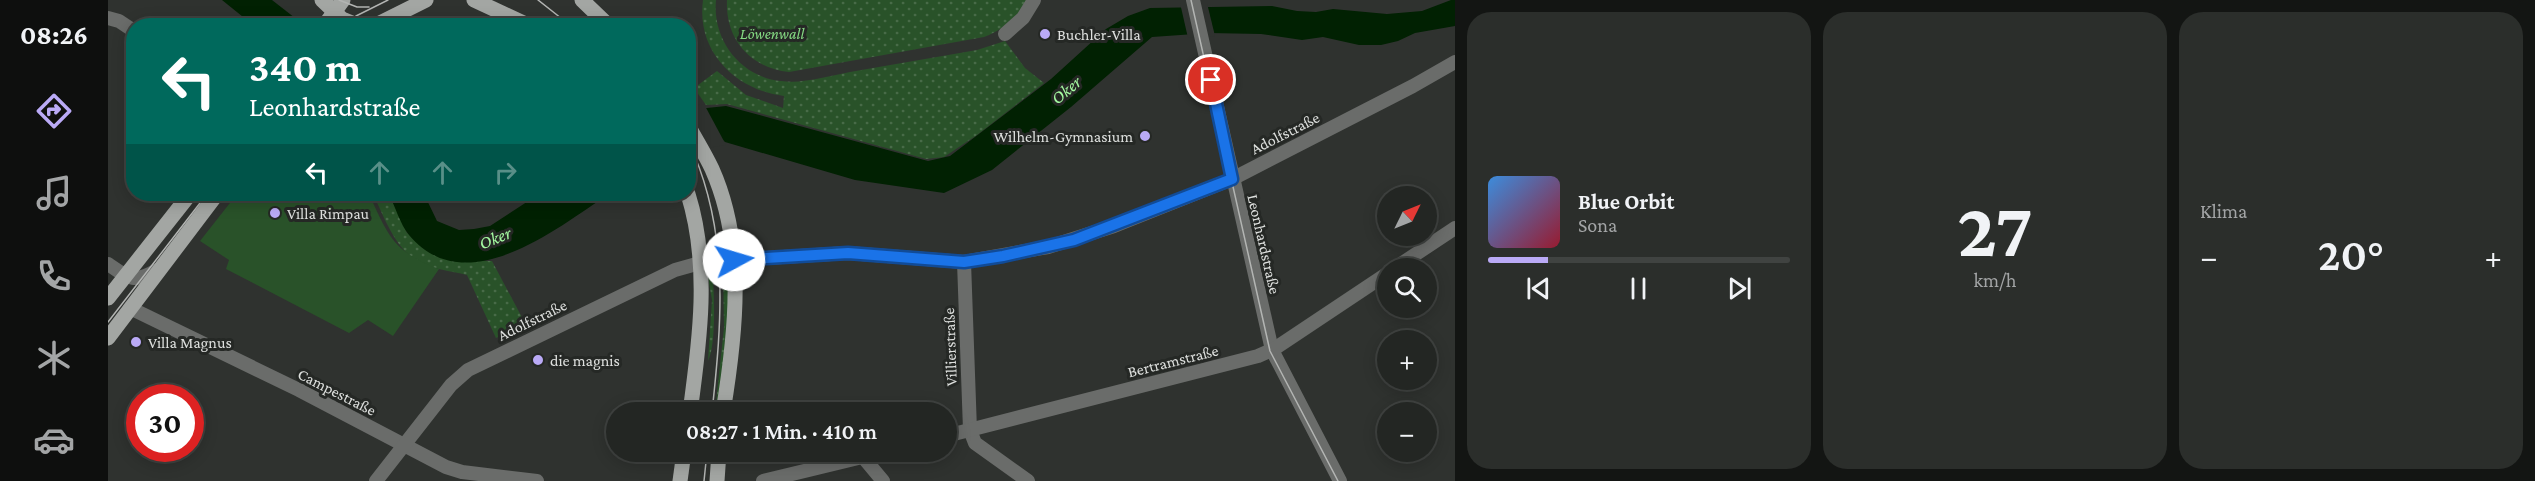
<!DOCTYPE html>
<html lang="de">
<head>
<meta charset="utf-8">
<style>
	:root { --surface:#232623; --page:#2b2e2b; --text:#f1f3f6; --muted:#a3a5a6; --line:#404341; --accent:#baaaf6 }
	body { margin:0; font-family:"Crimson Pro",serif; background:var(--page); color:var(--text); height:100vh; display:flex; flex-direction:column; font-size:22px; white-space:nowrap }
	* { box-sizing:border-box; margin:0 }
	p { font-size:20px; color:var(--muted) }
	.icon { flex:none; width:33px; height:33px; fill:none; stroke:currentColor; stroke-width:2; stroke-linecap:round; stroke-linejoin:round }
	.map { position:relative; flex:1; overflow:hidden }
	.sheet { display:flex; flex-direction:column; gap:12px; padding:12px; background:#131513; width:1080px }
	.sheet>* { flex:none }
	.guide { position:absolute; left:18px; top:18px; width:570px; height:183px; border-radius:24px; box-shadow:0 3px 15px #0003,0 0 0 2px var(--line); background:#00695c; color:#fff; overflow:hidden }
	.needle { width:39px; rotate:47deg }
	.buttons { position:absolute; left:1269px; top:186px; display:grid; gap:12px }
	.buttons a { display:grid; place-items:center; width:60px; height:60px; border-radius:50%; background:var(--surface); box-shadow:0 3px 15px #0003,0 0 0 2px var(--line); font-size:30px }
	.speed { position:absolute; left:18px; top:384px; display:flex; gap:12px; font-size:30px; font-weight:700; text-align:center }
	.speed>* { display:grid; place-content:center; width:78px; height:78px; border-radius:50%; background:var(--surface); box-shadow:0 3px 15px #0003,0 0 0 2px var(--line); line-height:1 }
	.speed .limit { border:9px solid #d22; background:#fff; color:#111 }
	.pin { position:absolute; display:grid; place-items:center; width:51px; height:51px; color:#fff; margin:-26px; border:3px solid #fff; border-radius:50%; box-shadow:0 2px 6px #0007 }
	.me { position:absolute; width:66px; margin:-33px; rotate:84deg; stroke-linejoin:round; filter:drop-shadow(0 0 4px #0008) }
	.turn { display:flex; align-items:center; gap:21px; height:126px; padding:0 24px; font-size:27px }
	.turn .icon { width:78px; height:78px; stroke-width:2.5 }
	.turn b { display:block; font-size:42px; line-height:51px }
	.lanes { display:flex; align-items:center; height:57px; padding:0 24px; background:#0003; justify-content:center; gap:30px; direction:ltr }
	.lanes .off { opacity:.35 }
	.big { font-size:45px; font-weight:600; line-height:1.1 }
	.sheet .widget { flex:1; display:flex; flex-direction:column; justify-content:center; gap:9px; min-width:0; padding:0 21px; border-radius:24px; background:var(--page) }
	.sheet .dial { align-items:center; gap:0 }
	.dial b { font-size:78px; line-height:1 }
	.song { display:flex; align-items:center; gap:18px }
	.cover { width:72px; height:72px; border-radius:9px; background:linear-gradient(135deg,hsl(210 70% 55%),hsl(350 70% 35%)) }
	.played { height:6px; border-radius:3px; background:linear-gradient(90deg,var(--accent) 20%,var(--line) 20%) }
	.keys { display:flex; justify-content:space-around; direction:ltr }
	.heat { display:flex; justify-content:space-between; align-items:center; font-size:33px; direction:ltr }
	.sheet .tiles { flex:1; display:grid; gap:12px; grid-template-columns:repeat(3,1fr) }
	.trip { position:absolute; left:498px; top:402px; width:351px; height:60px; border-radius:30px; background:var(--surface); box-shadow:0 3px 15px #0003,0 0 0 2px var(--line); font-weight:600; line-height:60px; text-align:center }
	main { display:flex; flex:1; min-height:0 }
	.tab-bar { display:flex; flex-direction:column; width:108px; justify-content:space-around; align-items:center; background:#0e0f0e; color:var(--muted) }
	.tab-bar .icon { width:42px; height:42px }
	.tab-bar .selected { color:var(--accent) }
	.tab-bar b { font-size:27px; color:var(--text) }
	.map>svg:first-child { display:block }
	.grass { fill:url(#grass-dots) }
	.garden { fill:#295229 }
	.water { fill:#012102 }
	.pier { fill:#2f322f }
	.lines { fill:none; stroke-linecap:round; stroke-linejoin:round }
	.minor { stroke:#6a6c6a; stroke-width:14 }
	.major { stroke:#a3a6a3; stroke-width:15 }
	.tram { stroke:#b3b5b3; stroke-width:1.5 }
	.route-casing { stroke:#114b97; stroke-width:15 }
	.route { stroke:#1a73e8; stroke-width:10 }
	.poi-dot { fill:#baaaf6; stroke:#252825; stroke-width:2 }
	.labels { text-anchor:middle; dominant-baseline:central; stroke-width:6; stroke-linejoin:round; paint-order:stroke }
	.park-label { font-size:16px; font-style:italic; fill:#85da83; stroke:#252825 }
	.poi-label { font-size:16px; fill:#dee0de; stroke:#252825; text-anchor:start }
	.street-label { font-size:16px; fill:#dee0de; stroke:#252825 }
	.water-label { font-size:18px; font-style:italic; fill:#a5fba2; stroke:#252825 }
</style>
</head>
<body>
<main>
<nav class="tab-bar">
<b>08:26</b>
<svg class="icon selected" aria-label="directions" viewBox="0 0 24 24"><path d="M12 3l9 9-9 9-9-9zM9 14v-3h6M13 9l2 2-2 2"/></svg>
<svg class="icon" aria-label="music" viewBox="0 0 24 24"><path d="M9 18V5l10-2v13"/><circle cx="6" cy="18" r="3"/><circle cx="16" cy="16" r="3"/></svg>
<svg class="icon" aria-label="phone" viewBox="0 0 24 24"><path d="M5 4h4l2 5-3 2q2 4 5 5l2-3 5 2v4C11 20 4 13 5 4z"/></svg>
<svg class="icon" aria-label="climate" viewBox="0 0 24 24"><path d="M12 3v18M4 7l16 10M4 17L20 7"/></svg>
<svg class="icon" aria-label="car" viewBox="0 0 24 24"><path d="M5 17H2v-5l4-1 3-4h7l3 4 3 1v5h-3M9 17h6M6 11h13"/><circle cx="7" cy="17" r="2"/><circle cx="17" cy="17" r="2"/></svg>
</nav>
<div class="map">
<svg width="1347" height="481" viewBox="0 0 1347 481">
	<defs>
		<pattern id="grass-dots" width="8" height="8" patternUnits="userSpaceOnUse" patternTransform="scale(1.5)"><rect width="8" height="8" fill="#295229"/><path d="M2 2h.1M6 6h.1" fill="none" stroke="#486b48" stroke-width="1.8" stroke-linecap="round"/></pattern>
	</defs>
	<rect width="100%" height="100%" fill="#2f322f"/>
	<g class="grass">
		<path d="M 595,0 L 608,0 C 604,40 633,77 673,81 C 696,84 720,76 742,72 C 784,65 827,57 869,50 L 897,41 L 917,68 L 936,83 L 869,135 L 836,157 L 818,159 L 619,104 L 598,105 L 586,88 L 609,71 L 638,95 L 675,108 L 676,96 C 628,90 588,52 595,0 Z"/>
		<path d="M 619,0 L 919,0 C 909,18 895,30 876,37 L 681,72 C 642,68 617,39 619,0 Z"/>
		<path d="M 265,194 L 281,194 L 299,233 L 345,261 L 384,261 L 418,325 L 388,338 L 359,275 C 343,271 323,269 309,261 C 286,247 276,216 265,194 Z"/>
		<polygon points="621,264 622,300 611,412 607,412 616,327 615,265"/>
		<path d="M 598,266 L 604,266 C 606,287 609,344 600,361 L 604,300 Z"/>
	</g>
	<path class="garden" d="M 129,194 L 261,194 C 280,235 285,252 331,269 L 285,336 L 260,320 L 241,333 L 118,269 L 121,260 L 92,241 Z"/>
	<g class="water">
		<polygon points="114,0 164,0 196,25 145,25"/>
		<polygon points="1343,0 1347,0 1347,26 1307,33 1290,41 1273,45 1251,45 1215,37 1194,40 1153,34 1101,33 1044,37 963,107 884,170 836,193 747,180 617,142 580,110 618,106 820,161 842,156 943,79 998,29 1020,16 1042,8 1164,6 1189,11 1208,12 1225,9 1279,14 1314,11"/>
		<path d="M 281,194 L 316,194 L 329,221 L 351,230 L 366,229 L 382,226 L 431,194 L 501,194 C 449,228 358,303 301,235 C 292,224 287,206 281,194 Z"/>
	</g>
	<g class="pier">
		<polygon points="1072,3 1099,3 1107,36 1080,38"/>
		<polygon points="596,104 618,145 580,151 580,107"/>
	</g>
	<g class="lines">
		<g class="minor">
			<polyline points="1085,0 1164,350 1232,481"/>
			<polyline points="0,18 11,21 26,31"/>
			<polyline points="897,34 915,18 926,0"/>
			<polyline points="626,260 740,253 856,262 940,247 1006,226 1124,179 1305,86 1347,62"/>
			<polyline points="856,262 862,430 867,443 920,481"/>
			<path d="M 0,264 C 20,278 26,284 49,270"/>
			<polyline points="1287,268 1347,228"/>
			<polyline points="22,308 191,390 338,467 354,472 429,481"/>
			<polyline points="838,436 1150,356 1166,349 1280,273"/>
			<polyline points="755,457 775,481"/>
			<polyline points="268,481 343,385 360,370 567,270 592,263"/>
			<polyline points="655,481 775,452"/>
		</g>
		<g class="major">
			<polyline points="214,0 234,19 251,26"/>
			<polyline points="366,0 422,26"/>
			<polyline points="474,0 501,26"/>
			<polyline points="216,26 235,0"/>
			<polyline points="266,26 318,0"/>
			<path d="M 580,125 C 588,140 597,154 604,169 C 638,245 628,333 615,412"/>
			<path d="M 580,194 C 602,264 592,340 582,412"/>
			<polyline points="0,298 82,194"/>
			<polyline points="0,338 109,194"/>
			<polyline points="572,481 576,452"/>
			<polyline points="609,481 611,452"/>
		</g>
		<g class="tram">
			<polyline points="231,0 249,7 261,7"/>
			<polyline points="430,0 463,26"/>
			<polyline points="1083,0 1162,351 1230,481"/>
			<polyline points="236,26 248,16 280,0"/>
			<path d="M 580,141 C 622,228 614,320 604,412"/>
			<polyline points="0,322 99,194"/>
			<polyline points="596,481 599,452"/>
		</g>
	</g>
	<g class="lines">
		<g class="route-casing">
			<polyline id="route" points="626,260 740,253 856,262 895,256 966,240 1124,179 1103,80"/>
		</g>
		<use href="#route" class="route"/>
	</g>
	<g class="poi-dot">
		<circle cx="937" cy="34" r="6"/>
		<circle cx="1037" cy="136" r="6"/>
		<circle cx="167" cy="213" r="6"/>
		<circle cx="28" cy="342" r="6"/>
		<circle cx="430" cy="360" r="6"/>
	</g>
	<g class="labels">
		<g class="park-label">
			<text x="664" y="33">Löwenwall</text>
		</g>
		<g class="poi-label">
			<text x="949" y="34">Buchler-Villa</text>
			<text x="1025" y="136" text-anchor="end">Wilhelm-Gymnasium</text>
			<text x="179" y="213">Villa Rimpau</text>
			<text x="40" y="342">Villa Magnus</text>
			<text x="442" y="360">die magnis</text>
		</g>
		<g class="street-label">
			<text transform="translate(1177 133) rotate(-27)">Adolfstraße</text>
			<text transform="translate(1156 244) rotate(77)">Leonhardstraße</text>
			<text transform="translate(424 320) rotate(-26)">Adolfstraße</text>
			<text transform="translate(842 347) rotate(-92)">Villierstraße</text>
			<text transform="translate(1065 361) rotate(-14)">Bertramstraße</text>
			<text transform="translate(229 392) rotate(27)">Campestraße</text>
		</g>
		<g class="water-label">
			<text transform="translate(958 90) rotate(-40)">Oker</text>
			<text transform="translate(387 238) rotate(-22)">Oker</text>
		</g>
	</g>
</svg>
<div class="buttons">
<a><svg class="needle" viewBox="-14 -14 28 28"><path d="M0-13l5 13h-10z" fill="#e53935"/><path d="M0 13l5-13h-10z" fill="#a3a5a6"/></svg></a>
<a><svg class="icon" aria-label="search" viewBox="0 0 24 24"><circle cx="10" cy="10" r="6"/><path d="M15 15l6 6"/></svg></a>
<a>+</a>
<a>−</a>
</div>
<div class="speed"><div class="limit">30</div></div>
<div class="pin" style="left:1103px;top:80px;background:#d93025"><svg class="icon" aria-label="arrive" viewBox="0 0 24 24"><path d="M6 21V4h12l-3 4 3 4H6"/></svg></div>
<svg class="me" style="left:626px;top:260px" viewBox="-20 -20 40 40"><circle r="19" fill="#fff"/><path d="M0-13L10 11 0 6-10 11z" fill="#1a73e8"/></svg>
<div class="trip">08:27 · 1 Min. · 410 m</div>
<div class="guide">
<div class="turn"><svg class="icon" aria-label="left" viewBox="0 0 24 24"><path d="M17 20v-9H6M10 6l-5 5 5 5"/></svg><div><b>340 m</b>Leonhardstraße</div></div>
<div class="lanes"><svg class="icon" aria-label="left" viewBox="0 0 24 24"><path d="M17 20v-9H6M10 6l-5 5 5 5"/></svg><svg class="icon off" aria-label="ahead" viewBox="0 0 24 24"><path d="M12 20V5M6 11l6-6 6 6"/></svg><svg class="icon off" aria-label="ahead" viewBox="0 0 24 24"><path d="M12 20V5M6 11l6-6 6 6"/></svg><svg class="icon off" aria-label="right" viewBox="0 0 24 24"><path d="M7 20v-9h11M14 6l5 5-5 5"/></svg></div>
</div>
</div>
<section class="sheet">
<div class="tiles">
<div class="widget">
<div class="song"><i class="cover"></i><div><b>Blue Orbit</b><p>Sona</p></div></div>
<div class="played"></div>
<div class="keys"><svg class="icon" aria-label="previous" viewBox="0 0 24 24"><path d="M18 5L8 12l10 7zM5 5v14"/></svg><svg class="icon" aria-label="pause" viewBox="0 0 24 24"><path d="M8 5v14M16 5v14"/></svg><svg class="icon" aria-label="next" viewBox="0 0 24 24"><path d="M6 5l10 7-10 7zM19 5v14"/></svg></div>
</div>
<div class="widget dial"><b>27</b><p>km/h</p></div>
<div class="widget"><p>Klima</p>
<div class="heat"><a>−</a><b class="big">20°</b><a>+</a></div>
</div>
</div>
</section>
</main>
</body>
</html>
